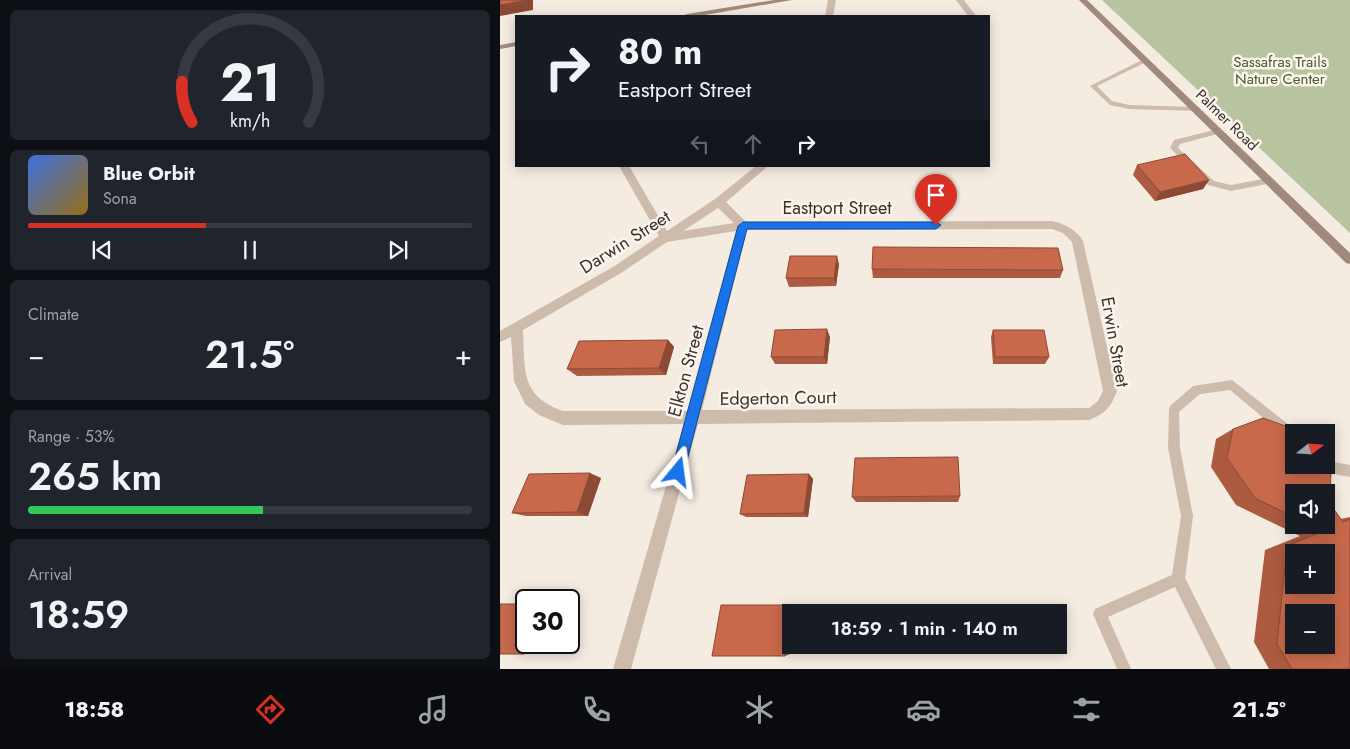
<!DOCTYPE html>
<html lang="en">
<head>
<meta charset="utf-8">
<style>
	:root { --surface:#171b24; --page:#20242c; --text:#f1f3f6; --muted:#9ea1a6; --line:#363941; --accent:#d93025 }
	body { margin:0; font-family:Jost,sans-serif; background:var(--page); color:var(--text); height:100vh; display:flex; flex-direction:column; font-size:19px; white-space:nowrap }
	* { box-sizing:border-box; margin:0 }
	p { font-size:16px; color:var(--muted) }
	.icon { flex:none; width:28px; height:28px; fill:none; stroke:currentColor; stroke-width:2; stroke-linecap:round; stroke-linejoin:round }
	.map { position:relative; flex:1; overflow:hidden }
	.side { display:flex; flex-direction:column; gap:10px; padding:10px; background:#0d0f14; width:500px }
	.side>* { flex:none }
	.hud { position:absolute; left:15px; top:15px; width:475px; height:152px; border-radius:0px; box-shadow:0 2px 12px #0003; background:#171b24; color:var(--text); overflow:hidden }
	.needle { width:32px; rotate:73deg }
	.fabs { position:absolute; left:785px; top:424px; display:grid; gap:10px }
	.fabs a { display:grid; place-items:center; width:50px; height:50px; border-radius:0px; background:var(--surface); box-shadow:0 2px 12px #0003; font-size:25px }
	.speed { position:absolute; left:15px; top:589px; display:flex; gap:10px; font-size:25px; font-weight:700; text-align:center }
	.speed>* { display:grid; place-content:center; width:65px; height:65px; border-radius:50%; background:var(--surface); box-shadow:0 2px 12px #0003; line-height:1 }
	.speed .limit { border:2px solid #111; border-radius:8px; background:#fff; color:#111 }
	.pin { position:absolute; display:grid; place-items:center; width:42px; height:42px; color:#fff; margin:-51px -21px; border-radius:50% 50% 50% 0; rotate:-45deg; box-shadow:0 0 5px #0007 }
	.pin .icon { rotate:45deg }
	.me { position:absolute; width:55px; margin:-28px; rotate:16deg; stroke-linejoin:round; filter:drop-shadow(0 0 4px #0008) }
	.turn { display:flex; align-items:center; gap:18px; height:105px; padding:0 20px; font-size:22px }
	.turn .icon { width:65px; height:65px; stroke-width:2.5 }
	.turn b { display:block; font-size:35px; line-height:42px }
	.lanes { display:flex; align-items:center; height:48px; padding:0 20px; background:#0003; justify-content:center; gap:25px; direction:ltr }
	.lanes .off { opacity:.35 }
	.big { font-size:38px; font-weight:600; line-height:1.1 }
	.side .widget { flex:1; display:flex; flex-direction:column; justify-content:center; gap:8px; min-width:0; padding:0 18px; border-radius:8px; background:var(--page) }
	.side .dial { align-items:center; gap:0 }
	.dial svg { height:130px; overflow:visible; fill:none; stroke:var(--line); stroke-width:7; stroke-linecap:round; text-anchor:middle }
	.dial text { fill:var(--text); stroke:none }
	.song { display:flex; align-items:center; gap:15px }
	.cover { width:60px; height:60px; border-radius:8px; background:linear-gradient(135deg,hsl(220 70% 55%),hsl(40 70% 35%)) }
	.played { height:5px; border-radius:2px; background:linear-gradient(90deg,var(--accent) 40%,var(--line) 40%) }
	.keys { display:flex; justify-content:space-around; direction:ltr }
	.heat { display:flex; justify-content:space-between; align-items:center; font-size:28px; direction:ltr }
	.charge { height:8px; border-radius:4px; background:linear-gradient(90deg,#34c759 53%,var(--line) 0) }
	.trip { position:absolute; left:282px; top:604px; width:285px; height:50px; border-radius:0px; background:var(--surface); box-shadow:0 2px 12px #0003; font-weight:600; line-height:50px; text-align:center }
	.tabs { display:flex; height:80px; justify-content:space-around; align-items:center; background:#090b0e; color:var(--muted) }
	.tabs .icon { width:35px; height:35px }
	.tabs .active { color:var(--accent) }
	.tabs b { font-size:22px; color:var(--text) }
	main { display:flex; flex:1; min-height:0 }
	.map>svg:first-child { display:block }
	.green { fill:#b8c4a0 }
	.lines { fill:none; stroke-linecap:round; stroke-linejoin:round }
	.lane { fill:#cdbbac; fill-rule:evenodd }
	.street { fill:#cdbbac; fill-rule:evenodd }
	.secondary { fill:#a18a7d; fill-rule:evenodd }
	.wall { fill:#ac5a40; fill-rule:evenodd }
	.shaded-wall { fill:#8c4a34 }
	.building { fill:#c8694b; stroke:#8c4a34; fill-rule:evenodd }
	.route { fill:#1a73e8; stroke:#114b97 }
	.labels { text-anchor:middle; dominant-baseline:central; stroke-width:5; stroke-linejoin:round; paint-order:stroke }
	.far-park-label { font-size:15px; fill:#4a5a2e; stroke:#fbf5ee }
	.far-street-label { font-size:15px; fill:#3b302b; stroke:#fbf5ee }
	.street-label { font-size:18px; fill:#3b302b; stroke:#fbf5ee }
</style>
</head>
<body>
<main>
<section class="side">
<div class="widget dial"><svg viewBox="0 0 100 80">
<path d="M14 69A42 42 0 1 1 86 69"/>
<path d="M14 69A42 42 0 0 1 8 44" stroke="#d93025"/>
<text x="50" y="56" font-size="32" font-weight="700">21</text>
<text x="50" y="72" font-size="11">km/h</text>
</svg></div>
<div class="widget">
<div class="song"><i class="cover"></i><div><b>Blue Orbit</b><p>Sona</p></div></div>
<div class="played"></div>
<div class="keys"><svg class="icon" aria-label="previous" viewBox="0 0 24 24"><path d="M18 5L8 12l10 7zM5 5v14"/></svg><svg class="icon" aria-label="pause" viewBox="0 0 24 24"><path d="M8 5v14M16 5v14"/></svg><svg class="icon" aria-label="next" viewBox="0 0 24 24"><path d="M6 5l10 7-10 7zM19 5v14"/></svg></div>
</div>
<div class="widget"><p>Climate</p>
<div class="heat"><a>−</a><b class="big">21.5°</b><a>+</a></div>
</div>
<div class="widget"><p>Range · 53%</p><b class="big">265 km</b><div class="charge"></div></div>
<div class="widget"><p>Arrival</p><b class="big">18:59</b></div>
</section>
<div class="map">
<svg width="850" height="669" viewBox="0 0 850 669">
	<rect width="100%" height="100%" fill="#f4ebe1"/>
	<polygon class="green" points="602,0 850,0 850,233"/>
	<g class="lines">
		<g class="lane">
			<polygon points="646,58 649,60 648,61 597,86 612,101 629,105 696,107 699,107 699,111 629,109 610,105 590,86"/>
			<polygon points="718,129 721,129 721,133 680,144 678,148 714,181 731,185 769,178 773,181 772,183 731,191 708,185 670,148 674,140"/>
			<polygon points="732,380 798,432 794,432 794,441 790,440 730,390 700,394 679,412 680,448 693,516 685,578 731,669 716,669 675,587 608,617 631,669 617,669 593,614 595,609 672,575 681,516 668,448 669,410 670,406 693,386"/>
			<path d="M 826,457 L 834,462 L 850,465 L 850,477 C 839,475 828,474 821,465 L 826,465 Z"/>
		</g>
		<g class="street">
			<polygon points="328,0 336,0 333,16 325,16"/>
			<polygon points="456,0 464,0 476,16 468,16"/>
			<path d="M 119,166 L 129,166 L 167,231 L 215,199 L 256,166 L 268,166 L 226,202 L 246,222 L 552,221 C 565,224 576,229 583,241 L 617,391 C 611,407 605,414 589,420 L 198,424 L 131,669 L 113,669 L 184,424 L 63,425 L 39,415 L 25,404 L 14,381 L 11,337 L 0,342 L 0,331 L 113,267 L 159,236 ZM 218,208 L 234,223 L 183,231 ZM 552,229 L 563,233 L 572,242 L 603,391 L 598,401 L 589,408 L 202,410 L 247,230 ZM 236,231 L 188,411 L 63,411 C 20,396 25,369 23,330 L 121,273 L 167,242 Z"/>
		</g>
		<g class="secondary">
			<polygon points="274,0 292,0 199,16 183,16 187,14"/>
			<polygon points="579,0 587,0 850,253 850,264 846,263"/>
			<polygon points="16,42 16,46 0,49 0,45"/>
		</g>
	</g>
	<g class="wall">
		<polygon points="637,165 709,180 703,189 655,201 633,175"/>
		<polygon points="339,264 336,286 289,287 286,278"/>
		<polygon points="372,269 563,270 560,278 373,278"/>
		<polygon points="493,330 549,357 545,364 493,364 491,337"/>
		<polygon points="330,337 327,364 275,364 271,357"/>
		<polygon points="168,340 174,347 166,375 77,376 67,369"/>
		<path d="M 733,429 L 830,504 L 841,519 L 850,517 L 850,669 L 769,669 L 754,642 L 765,550 L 800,536 L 736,505 L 711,467 L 716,439 ZM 794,492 L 826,525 L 794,525 Z"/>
		<polygon points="309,474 313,479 308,517 246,517 240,514"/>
		<polygon points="101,478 88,516 26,516 12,513"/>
		<polygon points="460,496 458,502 356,502 352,497"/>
	</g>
	<g class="shaded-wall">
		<polygon points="27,0 33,0 33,10 0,16 0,5"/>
		<polygon points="709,180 703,189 655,201 660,192"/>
		<polygon points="337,256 339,264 336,286 334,278"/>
		<polygon points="327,329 330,337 327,364 324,357"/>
		<polygon points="168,340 174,347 166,375 159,368"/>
		<polygon points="90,473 101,478 88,516 77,512"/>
		<polygon points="309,474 313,479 308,517 304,513"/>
		<polygon points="291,605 296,605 295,612 291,612 291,645 290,654 285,656"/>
		<polygon points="28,642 42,642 38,653 24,654"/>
	</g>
	<g class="building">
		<polygon points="0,0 27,0 0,5"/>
		<polygon points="685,154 709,180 660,192 637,165"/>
		<polygon points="373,247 558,248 563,270 372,269"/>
		<polygon points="290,256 337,256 334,278 286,278"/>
		<polygon points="327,329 324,357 271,357 275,330"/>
		<polygon points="493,330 544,330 549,357 495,357"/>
		<polygon points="168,340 159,368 67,369 79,341"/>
		<path d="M 763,418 L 802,432 L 794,432 L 794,465 L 826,465 L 826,463 L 831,469 L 830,504 L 843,522 L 850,519 L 850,669 L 792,669 L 777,644 L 787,546 L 823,531 L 811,525 L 826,525 L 826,492 L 794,492 L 794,517 L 755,498 L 727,458 L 733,429 ZM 794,552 L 826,552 L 826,585 L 794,585 ZM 794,612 L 826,612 L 826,645 L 794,645 Z"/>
		<polygon points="458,457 460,496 352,497 355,458"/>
		<polygon points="90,473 77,512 12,513 29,474"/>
		<polygon points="309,474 304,513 240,514 247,475"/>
		<polygon points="0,604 26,604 26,642 28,642 24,654 0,654"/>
		<polygon points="221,605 291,605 285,656 212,656"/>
	</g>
	<polygon class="route" points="243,222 436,222 441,225 436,229 247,229 184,472 182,476 178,478 173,476 171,472 238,226"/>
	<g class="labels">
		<g class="far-park-label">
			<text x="780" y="62">Sassafras Trails<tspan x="780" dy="17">Nature Center</tspan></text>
		</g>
		<g class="far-street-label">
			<text transform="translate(727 120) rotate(44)">Palmer Road</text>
		</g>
		<g class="street-label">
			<text x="337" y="208">Eastport Street</text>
			<text transform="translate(125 242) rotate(-32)">Darwin Street</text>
			<text transform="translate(615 342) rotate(80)">Erwin Street</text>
			<text transform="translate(186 371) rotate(-75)">Elkton Street</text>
			<text transform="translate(278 398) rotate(-1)">Edgerton Court</text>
		</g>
	</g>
</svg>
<div class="fabs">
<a><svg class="needle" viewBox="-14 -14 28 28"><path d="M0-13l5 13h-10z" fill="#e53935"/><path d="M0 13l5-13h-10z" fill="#9ea1a6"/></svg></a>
<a><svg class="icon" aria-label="sound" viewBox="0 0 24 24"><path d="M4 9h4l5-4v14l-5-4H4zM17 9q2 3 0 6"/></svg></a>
<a>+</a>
<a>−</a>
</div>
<div class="speed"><div class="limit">30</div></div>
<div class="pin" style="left:436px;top:225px;background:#d93025"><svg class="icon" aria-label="arrive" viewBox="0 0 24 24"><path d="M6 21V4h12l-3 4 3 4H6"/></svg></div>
<svg class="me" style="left:178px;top:472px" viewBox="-20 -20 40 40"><path d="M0-17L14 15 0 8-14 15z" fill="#1a73e8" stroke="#fff" stroke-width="4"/></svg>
<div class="trip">18:59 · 1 min · 140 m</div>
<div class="hud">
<div class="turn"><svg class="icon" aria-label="right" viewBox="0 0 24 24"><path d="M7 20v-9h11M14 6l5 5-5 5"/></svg><div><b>80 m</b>Eastport Street</div></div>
<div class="lanes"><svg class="icon off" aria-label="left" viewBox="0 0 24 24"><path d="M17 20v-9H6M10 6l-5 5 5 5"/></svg><svg class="icon off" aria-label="ahead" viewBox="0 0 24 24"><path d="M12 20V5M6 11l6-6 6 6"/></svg><svg class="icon" aria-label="right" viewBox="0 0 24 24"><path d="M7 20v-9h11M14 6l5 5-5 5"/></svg></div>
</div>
</div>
</main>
<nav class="tabs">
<b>18:58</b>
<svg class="icon active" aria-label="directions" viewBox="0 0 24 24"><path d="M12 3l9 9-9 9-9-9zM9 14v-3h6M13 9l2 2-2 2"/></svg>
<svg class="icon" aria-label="music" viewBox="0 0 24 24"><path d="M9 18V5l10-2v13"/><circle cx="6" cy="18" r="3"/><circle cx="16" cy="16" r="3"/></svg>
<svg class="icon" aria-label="phone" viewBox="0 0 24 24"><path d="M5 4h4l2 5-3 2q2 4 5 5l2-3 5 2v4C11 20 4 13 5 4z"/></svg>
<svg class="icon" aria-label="climate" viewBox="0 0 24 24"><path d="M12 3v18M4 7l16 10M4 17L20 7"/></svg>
<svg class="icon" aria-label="car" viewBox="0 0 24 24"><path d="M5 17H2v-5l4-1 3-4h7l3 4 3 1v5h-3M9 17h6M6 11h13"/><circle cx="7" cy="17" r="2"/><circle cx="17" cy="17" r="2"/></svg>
<svg class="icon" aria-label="filters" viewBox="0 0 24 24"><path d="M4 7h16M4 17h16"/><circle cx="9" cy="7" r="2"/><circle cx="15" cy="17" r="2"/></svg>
<b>21.5°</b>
</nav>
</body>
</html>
